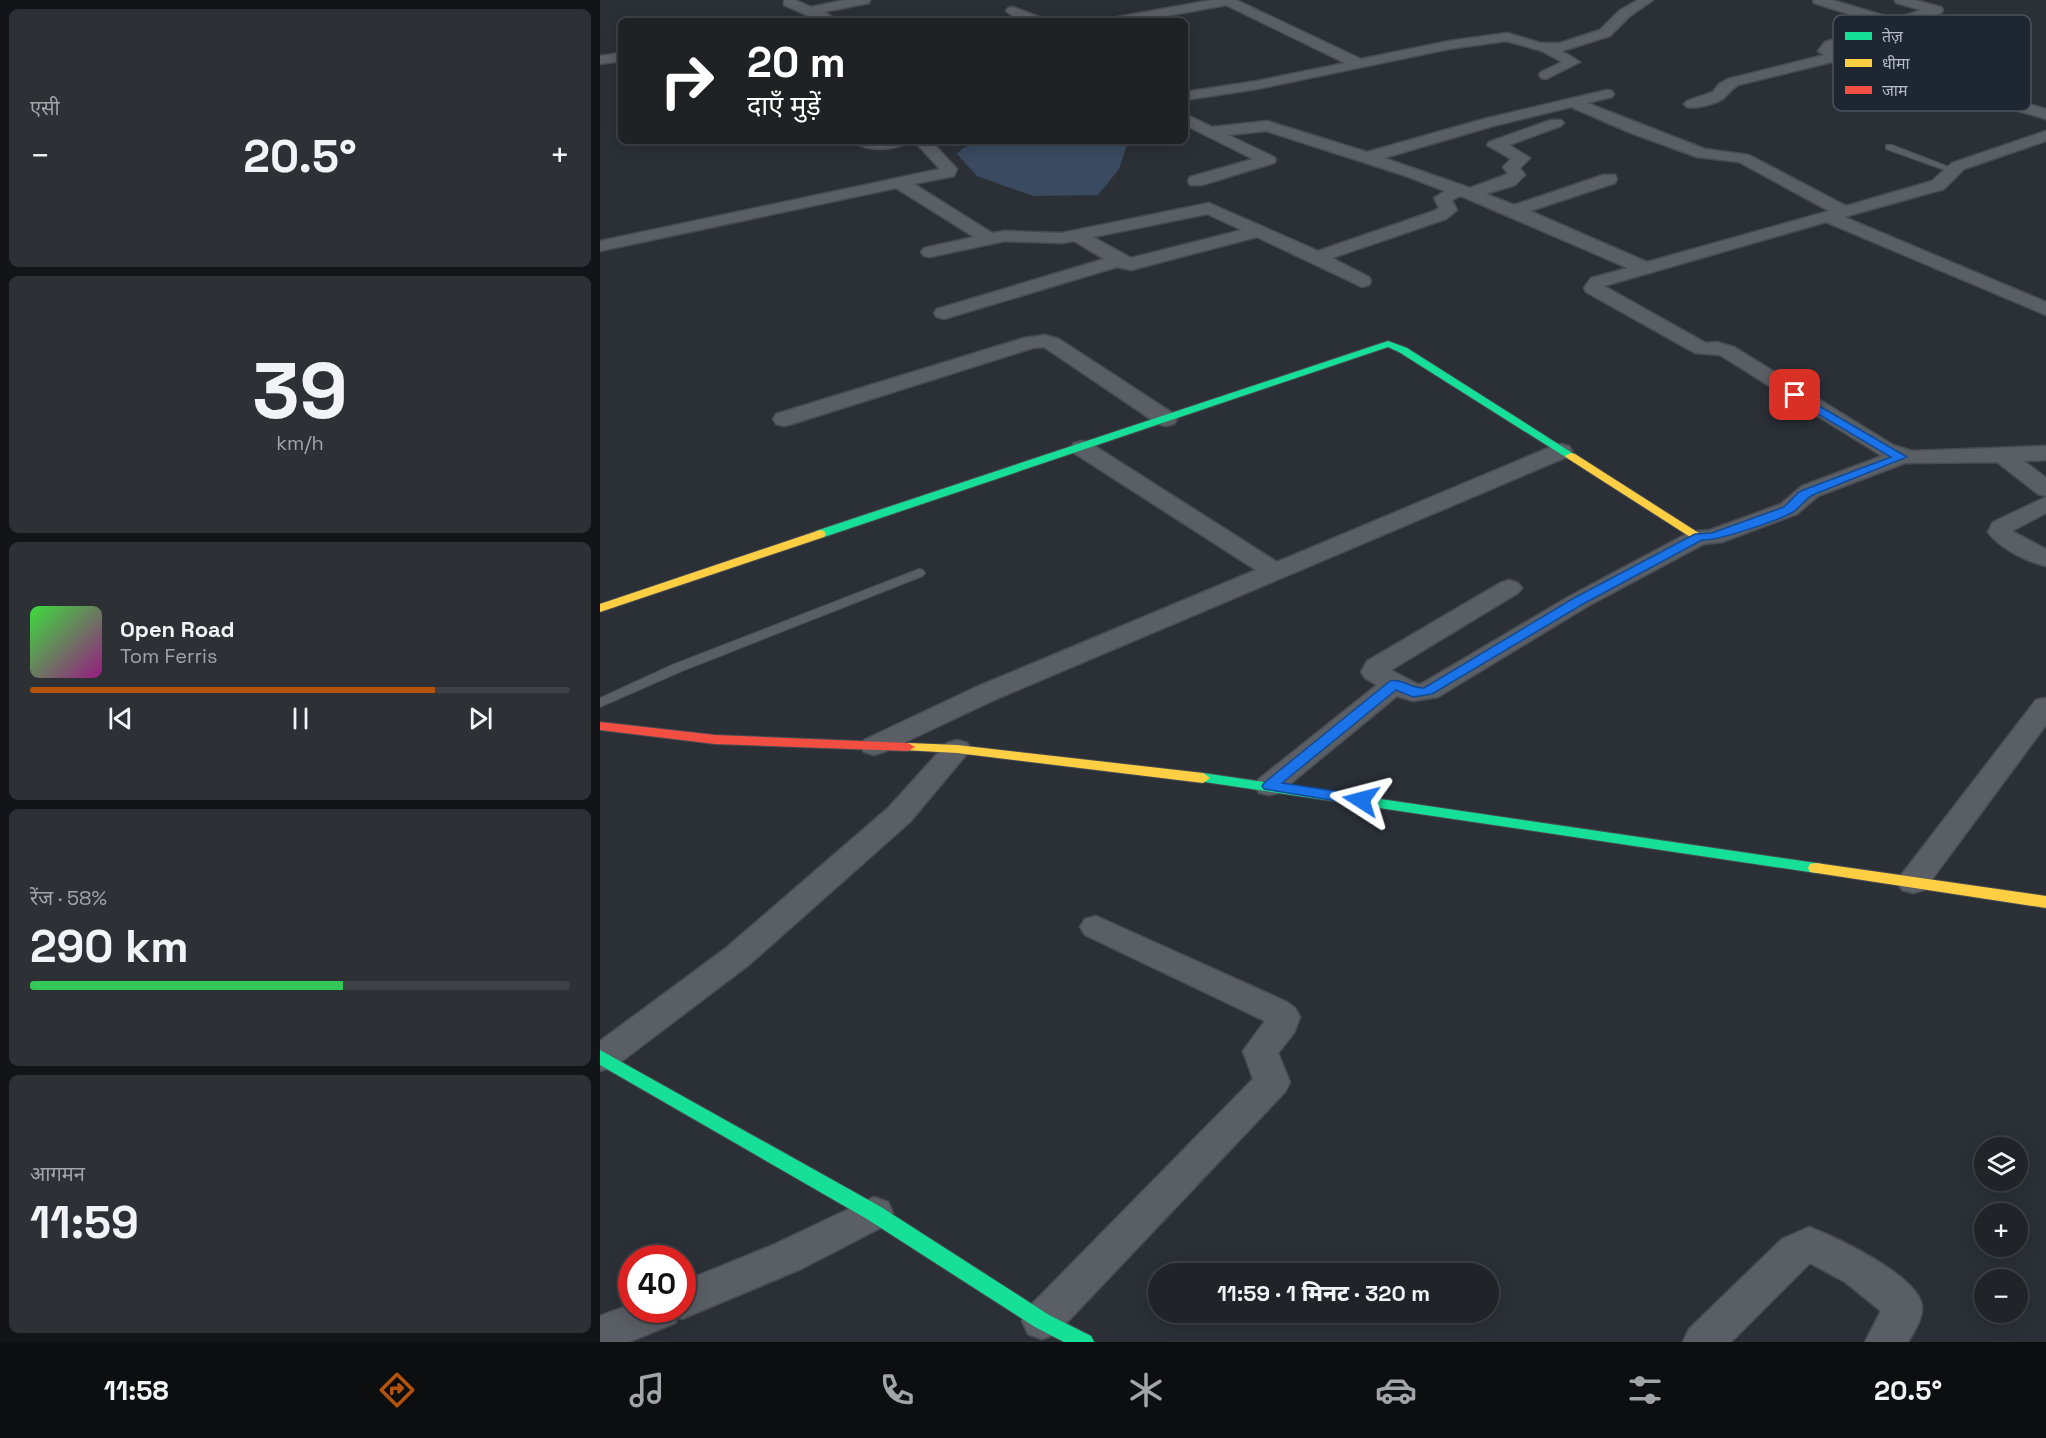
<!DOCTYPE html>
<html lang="hi">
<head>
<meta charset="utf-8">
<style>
	:root { --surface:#202429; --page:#2d3035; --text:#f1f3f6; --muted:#a2a4a8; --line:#3d4146; --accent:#b45309 }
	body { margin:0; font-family:"Space Grotesk","Noto Sans Devanagari",sans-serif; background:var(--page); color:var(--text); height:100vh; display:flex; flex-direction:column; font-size:22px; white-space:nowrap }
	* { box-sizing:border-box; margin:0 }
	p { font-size:20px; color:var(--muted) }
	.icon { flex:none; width:33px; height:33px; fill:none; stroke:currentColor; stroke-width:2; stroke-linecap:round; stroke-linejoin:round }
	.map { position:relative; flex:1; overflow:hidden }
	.side { display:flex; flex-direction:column; gap:9px; padding:9px; background:#121417; width:600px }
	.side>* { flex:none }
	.guide { position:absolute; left:18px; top:18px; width:570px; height:126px; border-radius:9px; box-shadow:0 3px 15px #0003,0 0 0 2px var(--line); background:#202124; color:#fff; overflow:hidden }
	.controls { position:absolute; left:1374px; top:1137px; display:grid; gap:12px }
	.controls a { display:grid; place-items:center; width:54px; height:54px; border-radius:50%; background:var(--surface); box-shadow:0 3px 15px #0003,0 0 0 2px var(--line); font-size:30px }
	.speed { position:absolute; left:18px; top:1245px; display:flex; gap:12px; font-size:30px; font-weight:700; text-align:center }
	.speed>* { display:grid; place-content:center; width:78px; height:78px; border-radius:50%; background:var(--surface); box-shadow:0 3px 15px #0003,0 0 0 2px var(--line); line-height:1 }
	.speed .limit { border:9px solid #d22; background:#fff; color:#111 }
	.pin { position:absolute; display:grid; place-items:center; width:51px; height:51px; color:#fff; margin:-26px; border-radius:12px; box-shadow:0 3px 9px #0006 }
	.me { position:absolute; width:66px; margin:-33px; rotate:279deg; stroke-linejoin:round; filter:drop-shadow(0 0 4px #0008) }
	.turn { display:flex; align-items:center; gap:21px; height:126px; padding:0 30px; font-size:27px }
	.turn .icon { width:78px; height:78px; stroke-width:2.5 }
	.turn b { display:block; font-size:42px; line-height:51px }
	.big { font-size:45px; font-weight:800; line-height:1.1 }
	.side .card { flex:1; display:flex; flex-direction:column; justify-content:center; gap:9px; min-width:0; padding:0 21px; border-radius:9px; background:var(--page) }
	.side .dial { align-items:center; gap:0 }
	.dial b { font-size:78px; line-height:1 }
	.song { display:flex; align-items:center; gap:18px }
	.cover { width:72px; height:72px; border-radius:9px; background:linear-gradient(135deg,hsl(120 70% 55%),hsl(310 70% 35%)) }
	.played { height:6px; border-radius:3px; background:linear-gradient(90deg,var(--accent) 75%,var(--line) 75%) }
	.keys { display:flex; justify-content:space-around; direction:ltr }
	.heat { display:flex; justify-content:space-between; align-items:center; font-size:33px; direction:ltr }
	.charge { height:9px; border-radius:4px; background:linear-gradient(90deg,#34c759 58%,var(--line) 0) }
	.trip { position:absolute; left:548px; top:1263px; width:351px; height:60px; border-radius:30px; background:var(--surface); box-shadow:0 3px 15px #0003,0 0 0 2px var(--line); font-weight:800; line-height:60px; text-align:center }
	.tab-bar { display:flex; height:96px; justify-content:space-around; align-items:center; background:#0d0e10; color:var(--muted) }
	.tab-bar .icon { width:42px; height:42px }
	.tab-bar .on { color:var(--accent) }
	.tab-bar b { font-size:27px; color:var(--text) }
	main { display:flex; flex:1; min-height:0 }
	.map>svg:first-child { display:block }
	.water { fill:#3a4a60 }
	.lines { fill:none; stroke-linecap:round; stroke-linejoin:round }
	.lane-casing { stroke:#484c52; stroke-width:2 }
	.street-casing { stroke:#484c52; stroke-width:3 }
	.fast-casing { stroke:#484c52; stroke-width:2 }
	.slow-casing { stroke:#484c52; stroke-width:2 }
	.jam-casing { stroke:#484c52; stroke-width:2 }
	.lane { fill:#5a5e65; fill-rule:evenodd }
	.street { fill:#5a5e65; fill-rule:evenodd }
	.fast { fill:#16e098; fill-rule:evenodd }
	.slow { fill:#ffcf43; fill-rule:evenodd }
	.jam { fill:#f24e42; fill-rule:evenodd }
	.route { fill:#1a73e8; stroke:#114b97; stroke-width:1.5 }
	.key { fill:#1e2631; stroke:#4b535e; stroke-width:1.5 }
	.key-label { font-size:16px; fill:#b5bcc7 }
</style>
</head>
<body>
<main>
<section class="side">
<div class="card"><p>एसी</p>
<div class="heat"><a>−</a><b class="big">20.5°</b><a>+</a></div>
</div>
<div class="card dial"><b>39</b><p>km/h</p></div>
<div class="card">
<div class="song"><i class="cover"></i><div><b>Open Road</b><p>Tom Ferris</p></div></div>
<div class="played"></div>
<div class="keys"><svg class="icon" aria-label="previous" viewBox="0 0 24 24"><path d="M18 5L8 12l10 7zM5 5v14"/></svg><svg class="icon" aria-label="pause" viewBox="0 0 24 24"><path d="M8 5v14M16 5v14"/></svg><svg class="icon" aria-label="next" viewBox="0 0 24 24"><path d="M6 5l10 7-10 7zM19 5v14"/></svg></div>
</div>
<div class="card"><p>रेंज · 58%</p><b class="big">290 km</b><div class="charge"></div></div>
<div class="card"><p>आगमन</p><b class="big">11:59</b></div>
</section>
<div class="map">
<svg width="1446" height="1342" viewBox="0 0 1446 1342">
	<rect width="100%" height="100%" fill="#2b3037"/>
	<polygon class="water" points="384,141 525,141 528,142 519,169 498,195 433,196 377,176 357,154 363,148"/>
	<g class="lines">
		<g class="lane-casing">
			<g id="lane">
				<polygon points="1286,145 1292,145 1357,170 1350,172 1286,149"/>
				<polygon points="319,569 323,570 325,573 323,576 82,671 0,707 0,698 72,665"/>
			</g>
		</g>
		<g class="street-casing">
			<g id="street">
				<path d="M 184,0 L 195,0 L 211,7 L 245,0 L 270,0 L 269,3 L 224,12 L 234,18 L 231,21 C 215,21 199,11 184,5 Z"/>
				<polygon points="612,0 636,0 761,59 849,41 907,33 941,43 960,43 1000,30 1020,10 1038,0 1053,0 1030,16 1010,36 962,51 980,62 946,79 941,78 939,75 941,72 962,62 942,51 906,41 849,49 657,89 585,100 585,92 657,81 745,63 626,5 540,21 511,21 518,17"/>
				<path d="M 1213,0 L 1232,0 L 1295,19 L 1322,10 L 1296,3 L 1295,0 L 1315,0 L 1341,7 L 1343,10 L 1341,13 L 1234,49 L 1446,109 L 1446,119 L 1240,60 L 1138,85 C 1132,89 1129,93 1124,98 C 1116,104 1096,109 1087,107 L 1084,104 L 1087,101 L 1113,92 L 1119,84 L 1128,79 L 1224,55 L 1218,51 L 1225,42 L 1281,24 L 1214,3 Z"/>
				<path d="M 413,7 L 442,18 L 444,21 C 430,21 417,21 406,11 L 408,8 Z"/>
				<polygon points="21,53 21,61 0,64 0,56"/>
				<path d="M 1007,90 L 1012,91 L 1014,94 L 1012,97 L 987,103 L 1105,149 L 1149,155 L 1246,206 L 1332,181 L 1352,163 L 1446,131 L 1446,141 L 1364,169 L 1344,189 L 1244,217 L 1446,302 L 1446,315 L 1226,222 L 1004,286 L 1106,343 L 1117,342 L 1134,347 L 1293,445 L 1312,451 L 1446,446 L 1446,460 L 1424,461 L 1446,478 L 1446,496 L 1438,494 L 1397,462 L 1305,463 L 1218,496 L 1197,514 L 1122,542 L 1104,544 L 988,606 L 838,697 L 813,701 L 797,696 L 679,793 L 669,795 L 659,793 L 654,786 L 659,779 L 777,685 L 765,678 L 761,672 L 767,661 L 900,583 L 909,580 L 918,583 L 922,588 L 918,593 L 791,670 L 817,684 L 821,684 L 970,596 L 1090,532 L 1110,530 L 1181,504 L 1202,486 L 1282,456 L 1120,355 L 1095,353 L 986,292 L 984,288 L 991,278 L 1028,268 L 861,196 L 852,200 L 857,210 L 846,219 L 732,258 L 769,277 L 771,281 L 769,285 L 762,287 L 657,237 L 531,270 L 517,267 L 344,319 L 337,317 L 334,313 L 337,309 L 504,259 L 474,241 L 462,243 L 405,241 L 330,257 L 324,256 L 321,252 L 324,248 L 374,237 L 296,188 L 0,251 L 0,241 L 340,169 L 314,141 L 331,141 L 357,169 L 354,176 L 314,184 L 392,233 L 405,231 L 462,233 L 609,203 L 718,251 L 834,211 L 839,208 L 834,198 L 845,191 L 806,176 L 666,131 L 628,135 L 674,157 L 676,160 L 674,163 L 602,185 L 590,185 L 588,181 L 590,177 L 653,159 L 585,125 L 585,114 L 612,127 L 667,121 L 767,152 L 884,119 ZM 971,107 L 1031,133 L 1097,157 L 1139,162 L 1229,211 L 1047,262 L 930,211 L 1015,183 L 1017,179 L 1015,175 L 1003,175 L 914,205 L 886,194 L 915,185 L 925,175 L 920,168 L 930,158 L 909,145 L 961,126 L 964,123 L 961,120 L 951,120 L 889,142 L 887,145 L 911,159 L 903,167 L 908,174 L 870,188 L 784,158 L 893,126 ZM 607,214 L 642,230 L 531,258 L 493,237 Z"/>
				<path d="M 254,141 L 308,141 C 298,151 264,152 254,141 Z"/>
				<polygon points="445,335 459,339 574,414 577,419 574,424 566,426 558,424 444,347 433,348 192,424 184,426 176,424 173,419 176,414 424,338"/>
				<polygon points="482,441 490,443 677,562 953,446 961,444 969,446 972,451 969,456 394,700 284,752 274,755 264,752 260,746 264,740 374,688 656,570 474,453 471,448 474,443"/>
				<path d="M 1446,497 L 1446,513 L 1412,531 L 1446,549 L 1446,566 C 1427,562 1399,548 1388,532 L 1393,522 Z"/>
				<polygon points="1446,698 1446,725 1324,890 1313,893 1302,890 1297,882 1302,874 1436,700"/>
				<polygon points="357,740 367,743 371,749 310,822 150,964 14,1067 0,1071 0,1041 126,948 288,808 347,743"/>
				<polygon points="496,916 687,1002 695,1008 700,1017 694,1033 678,1053 690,1082 685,1092 456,1334 442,1339 428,1334 422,1321 428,1308 653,1079 643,1051 665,1021 485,935 480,927 485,919"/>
				<polygon points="274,1197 288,1202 293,1213 288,1224 201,1269 96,1313 82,1319 78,1317 75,1323 29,1342 0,1342 0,1316 32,1304 32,1310 82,1310 82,1282 173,1245"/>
				<path d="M 1209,1227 C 1235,1237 1322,1277 1322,1308 C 1322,1320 1314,1332 1308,1342 L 1265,1342 L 1281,1311 L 1245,1282 L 1210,1263 L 1131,1342 L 1083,1342 L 1089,1329 L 1182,1239 Z"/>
			</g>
		</g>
		<g class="fast-casing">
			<g id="fast">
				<polygon points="788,341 807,348 977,456 975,458 967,458 799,352 788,347 224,537 216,537 214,534 216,531"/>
				<polygon points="603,773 1216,863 1222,864 1224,868 1222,872 1216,873 598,781 596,778"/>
				<polygon points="0,1050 281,1207 449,1315 491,1336 494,1342 464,1342 435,1327 267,1219 0,1065"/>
			</g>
		</g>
		<g class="slow-casing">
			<g id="slow">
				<polygon points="971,453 975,454 1105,537 1099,541 1095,540 967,458 965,456"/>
				<polygon points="220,530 224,531 226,534 224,537 0,612 0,604"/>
				<polygon points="308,743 357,745 603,773 610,778 603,783 357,753 303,750 301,747 303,744"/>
				<polygon points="1216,863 1446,896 1446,908 1210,872 1208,868 1210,864"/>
			</g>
		</g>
		<g class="jam-casing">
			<polygon id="jam" points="0,722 115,735 308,743 315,747 308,751 115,744 0,730"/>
		</g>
		<use href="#lane" class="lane"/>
		<use href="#street" class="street"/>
		<use href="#fast" class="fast"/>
		<use href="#slow" class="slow"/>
		<use href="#jam" class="jam"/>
	</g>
	<path class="route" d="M 1195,392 L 1307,457 L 1215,494 C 1205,498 1201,507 1193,512 C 1180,520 1117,541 1102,540 L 983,604 L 832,694 L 813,697 L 796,690 L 682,783 L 761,795 L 769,800 L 766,803 L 761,805 L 664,789 L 662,786 L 664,783 L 790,681 C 802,678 812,689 824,688 L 974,598 L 1095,534 L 1112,533 L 1184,507 L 1199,492 L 1206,489 L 1291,457 L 1191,398 L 1190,395 Z"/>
	<rect x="1233" y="15" width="198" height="96" rx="9" class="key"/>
	<rect x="1245" y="32" width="27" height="8" fill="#16e098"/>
	<rect x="1245" y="59" width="27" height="8" fill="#ffcf43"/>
	<rect x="1245" y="86" width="27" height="8" fill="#f24e42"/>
	<g class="key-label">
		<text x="1282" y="42">तेज़</text>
		<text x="1282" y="69">धीमा</text>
		<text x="1282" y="96">जाम</text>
	</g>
</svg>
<div class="controls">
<a><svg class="icon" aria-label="layers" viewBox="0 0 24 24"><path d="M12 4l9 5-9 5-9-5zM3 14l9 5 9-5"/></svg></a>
<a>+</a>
<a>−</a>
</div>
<div class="speed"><div class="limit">40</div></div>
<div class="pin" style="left:1195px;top:395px;background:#d93025"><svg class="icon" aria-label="arrive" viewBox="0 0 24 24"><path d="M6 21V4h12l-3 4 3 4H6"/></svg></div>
<svg class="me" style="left:761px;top:800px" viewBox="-20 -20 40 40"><path d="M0-17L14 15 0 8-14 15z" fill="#1a73e8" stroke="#fff" stroke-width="4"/></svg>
<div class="trip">11:59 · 1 मिनट · 320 m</div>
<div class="guide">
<div class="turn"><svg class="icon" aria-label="right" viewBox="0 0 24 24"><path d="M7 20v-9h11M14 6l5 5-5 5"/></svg><div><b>20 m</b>दाएँ मुड़ें</div></div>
</div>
</div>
</main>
<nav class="tab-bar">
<b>11:58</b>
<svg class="icon on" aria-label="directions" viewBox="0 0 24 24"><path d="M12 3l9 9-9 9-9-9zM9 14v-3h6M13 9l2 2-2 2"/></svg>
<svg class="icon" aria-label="music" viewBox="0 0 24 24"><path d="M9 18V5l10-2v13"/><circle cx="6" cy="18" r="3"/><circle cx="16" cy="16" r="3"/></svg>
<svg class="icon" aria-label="phone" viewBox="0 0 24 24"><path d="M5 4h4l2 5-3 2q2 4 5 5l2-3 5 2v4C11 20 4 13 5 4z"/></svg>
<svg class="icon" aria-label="climate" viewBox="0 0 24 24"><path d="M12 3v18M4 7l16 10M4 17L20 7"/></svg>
<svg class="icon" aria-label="car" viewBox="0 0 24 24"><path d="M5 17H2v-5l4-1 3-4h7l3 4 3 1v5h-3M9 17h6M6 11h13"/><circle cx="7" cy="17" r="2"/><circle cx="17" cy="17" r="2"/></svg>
<svg class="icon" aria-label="filters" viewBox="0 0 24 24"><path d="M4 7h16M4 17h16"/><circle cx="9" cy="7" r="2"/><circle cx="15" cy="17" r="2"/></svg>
<b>20.5°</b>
</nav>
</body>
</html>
